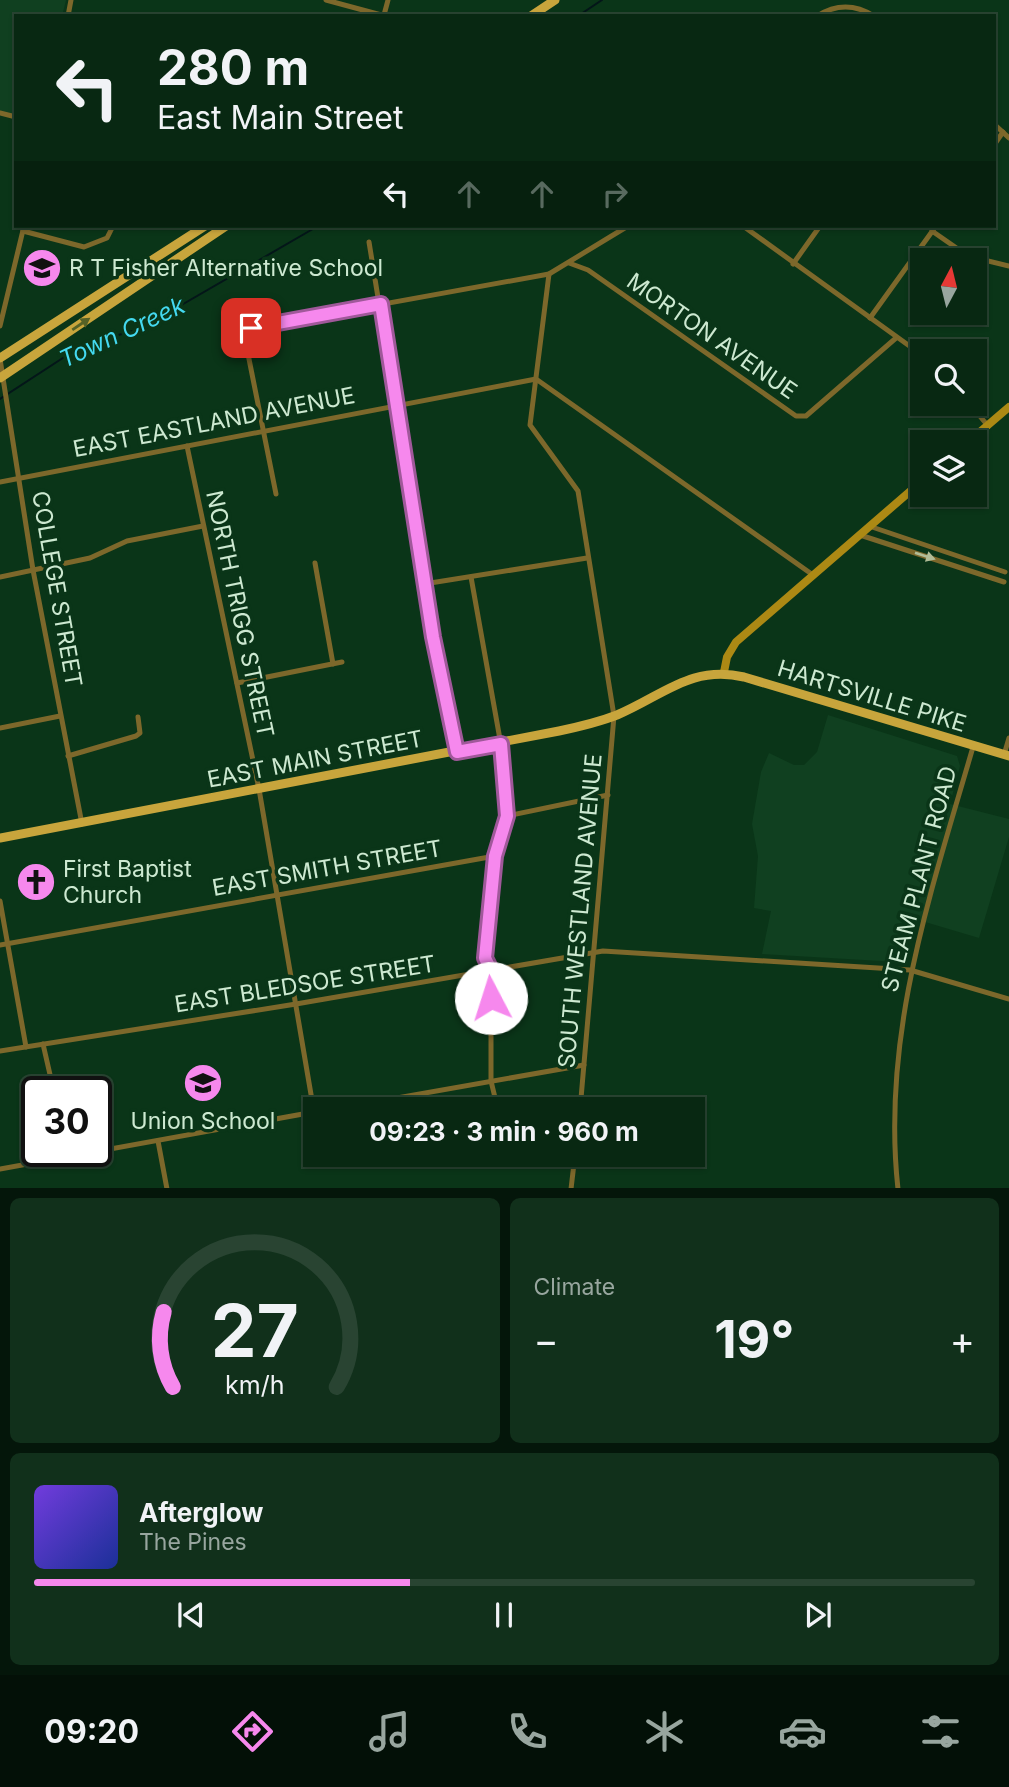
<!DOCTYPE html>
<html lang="en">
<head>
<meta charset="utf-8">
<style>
	:root { --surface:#082812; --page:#11301b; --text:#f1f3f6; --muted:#98a69f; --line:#294432; --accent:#f688ed }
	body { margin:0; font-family:Inter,sans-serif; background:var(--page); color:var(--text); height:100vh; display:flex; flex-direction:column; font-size:26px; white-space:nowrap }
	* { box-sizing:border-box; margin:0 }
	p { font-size:23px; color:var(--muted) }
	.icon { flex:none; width:38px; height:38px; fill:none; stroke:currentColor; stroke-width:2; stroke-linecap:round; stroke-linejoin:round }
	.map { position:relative; height:1188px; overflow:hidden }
	.panel { display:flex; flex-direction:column; gap:10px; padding:10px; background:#04160a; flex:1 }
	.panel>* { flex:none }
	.guide { position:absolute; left:14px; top:14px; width:982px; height:214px; border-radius:0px; box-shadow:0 2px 5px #0004,0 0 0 2px var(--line); background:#082812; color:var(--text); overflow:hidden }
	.needle { width:46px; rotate:7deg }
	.buttons { position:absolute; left:910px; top:248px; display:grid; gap:14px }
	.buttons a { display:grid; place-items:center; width:77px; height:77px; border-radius:0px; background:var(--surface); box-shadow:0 2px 5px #0004,0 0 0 2px var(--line); font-size:35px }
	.speed { position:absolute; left:21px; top:1076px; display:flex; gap:14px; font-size:35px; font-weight:700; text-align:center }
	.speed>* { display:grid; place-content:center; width:91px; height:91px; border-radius:50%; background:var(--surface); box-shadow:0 2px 5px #0004,0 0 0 2px var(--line); line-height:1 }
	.speed .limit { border:4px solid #111; border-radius:10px; background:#fff; color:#111 }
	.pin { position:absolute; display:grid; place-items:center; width:60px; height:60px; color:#fff; margin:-30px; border-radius:14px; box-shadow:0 4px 10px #0006 }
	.me { position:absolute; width:77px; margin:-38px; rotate:355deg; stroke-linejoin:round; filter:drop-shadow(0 0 5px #0008) }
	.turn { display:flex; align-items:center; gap:24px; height:147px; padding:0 28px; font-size:32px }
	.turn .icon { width:91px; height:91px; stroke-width:2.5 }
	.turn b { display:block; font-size:49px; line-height:60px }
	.lanes { display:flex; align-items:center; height:66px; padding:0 28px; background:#0003; justify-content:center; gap:35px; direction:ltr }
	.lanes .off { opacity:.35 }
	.big { font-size:52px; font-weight:700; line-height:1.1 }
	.panel .widget { flex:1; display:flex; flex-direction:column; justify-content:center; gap:10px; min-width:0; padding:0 24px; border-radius:10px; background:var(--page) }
	.panel .dial { align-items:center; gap:0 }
	.dial svg { height:182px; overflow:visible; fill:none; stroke:var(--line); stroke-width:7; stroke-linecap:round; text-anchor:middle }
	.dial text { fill:var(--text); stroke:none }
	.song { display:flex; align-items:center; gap:21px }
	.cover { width:84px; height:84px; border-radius:10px; background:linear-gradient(135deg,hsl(260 70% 55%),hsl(230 70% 35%)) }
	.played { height:7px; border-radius:4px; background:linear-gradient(90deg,var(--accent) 40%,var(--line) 40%) }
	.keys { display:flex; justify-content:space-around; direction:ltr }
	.heat { display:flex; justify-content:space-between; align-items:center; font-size:38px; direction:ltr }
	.panel .tiles { flex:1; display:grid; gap:10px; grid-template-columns:1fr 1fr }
	.widget:last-child { grid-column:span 2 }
	.trip { position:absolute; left:303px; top:1097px; width:402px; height:70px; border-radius:0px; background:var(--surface); box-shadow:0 2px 5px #0004,0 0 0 2px var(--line); font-weight:700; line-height:70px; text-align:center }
	.menu { display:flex; height:112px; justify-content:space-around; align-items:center; background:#031007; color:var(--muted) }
	.menu .icon { width:49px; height:49px }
	.menu .on { color:var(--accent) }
	.menu b { font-size:32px; color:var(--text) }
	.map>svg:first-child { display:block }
	.built { fill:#104020 }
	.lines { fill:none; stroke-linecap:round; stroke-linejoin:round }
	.stream { stroke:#041619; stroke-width:2 }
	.street { stroke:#7d682b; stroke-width:5 }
	.secondary { stroke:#ac8914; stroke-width:8 }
	.primary { stroke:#c8a53c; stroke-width:9 }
	.oneway { fill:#566226 }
	.oneway2 { fill:#b1bc97 }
	.route-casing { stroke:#a0589a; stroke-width:18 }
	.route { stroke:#f688ed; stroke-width:12 }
	.labels { text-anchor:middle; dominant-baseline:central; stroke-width:7; stroke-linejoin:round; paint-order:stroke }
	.poi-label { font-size:23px; fill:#cde9d1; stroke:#0a3518; text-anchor:start }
	.street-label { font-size:23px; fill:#cde9d1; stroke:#0a3518 }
	.water-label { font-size:24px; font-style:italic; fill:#44d9f0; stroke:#0a3518 }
</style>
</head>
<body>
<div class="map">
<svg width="1009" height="1189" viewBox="0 0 1009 1189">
	<rect width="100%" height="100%" fill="#0a3518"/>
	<g class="built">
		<polygon points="0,0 66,0 62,16 16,16 16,116 0,112"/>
		<polygon points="828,715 957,756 960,766 950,804 1009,819 1009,837 979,938 915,919 903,959 898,962 762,954 771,911 754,908 758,856 752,824 761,772 769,753 794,765 804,765 817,752"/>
	</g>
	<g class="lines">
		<g class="stream">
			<polyline points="578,16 602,0"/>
			<polyline points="0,399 69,354 104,339 140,329 318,226"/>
		</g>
		<g class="street">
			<polyline points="326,0 385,16"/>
			<polyline points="384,15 388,0"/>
			<polyline points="68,16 71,0"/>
			<path d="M 817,16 C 836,4 855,4 874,16"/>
			<polyline points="0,113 16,117"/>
			<polyline points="994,124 1009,138"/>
			<polyline points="994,145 1003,132"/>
			<polyline points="743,226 922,355"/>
			<polyline points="23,231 84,247 107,238 113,226"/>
			<polyline points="932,231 968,256 1009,266"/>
			<polyline points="369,242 433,637 457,752"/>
			<polyline points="569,263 588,270 796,416 806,416 896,338"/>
			<polyline points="793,264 820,226"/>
			<polyline points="549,274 530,425 578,491 614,716 580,1110"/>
			<polyline points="870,318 936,226"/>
			<polyline points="0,326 24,226"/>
			<polyline points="0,359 33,570 82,824"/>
			<polyline points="970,404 988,426"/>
			<polyline points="187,446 259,789 314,1112"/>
			<polyline points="0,482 536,379 813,575"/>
			<polyline points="276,494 245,339 251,328 549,274 628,226"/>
			<polyline points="869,526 1005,572"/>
			<polyline points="860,535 1004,582"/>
			<polyline points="315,563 333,664"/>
			<polyline points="0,577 90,558 127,541 203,526"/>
			<polyline points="471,577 501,745 507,802 507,816 495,856 485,958 491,970 491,1081 498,1110"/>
			<polyline points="424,584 587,558"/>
			<polyline points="237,683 342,662"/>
			<polyline points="0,728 60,716"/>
			<polyline points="1004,755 1009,738"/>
			<polyline points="68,756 136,736 140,733 138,717"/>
			<polyline points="507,816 608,795"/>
			<polyline points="0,901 26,1047"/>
			<polyline points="0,945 495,856"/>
			<polyline points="43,1044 54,1092"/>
			<polyline points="0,1051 296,1004 603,951 910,970 1009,999"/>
			<polyline points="329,1110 584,1065"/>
			<polyline points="158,1141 167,1189"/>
			<polyline points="533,1155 545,1161 575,1165"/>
			<polyline points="0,1169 314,1112"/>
			<polyline points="571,1189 575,1155"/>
			<path d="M 898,1189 C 881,1035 931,892 973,747"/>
		</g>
		<g class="secondary">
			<polyline points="967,443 1009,407"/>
			<polyline points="724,672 727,657 736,642 922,481"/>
		</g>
		<g class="primary">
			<polyline points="531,16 555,0"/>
			<polyline points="0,358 205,226"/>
			<polyline points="0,378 226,226"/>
			<path d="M 0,838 L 559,731 C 578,727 599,722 617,715 C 664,695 691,665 744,677 L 1009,756"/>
		</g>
	</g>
	<defs><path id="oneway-solid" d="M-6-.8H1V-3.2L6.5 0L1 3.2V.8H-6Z" transform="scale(1.75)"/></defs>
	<use class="oneway" href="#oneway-solid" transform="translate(81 324) rotate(-34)"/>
	<use class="oneway2" href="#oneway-solid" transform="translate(925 556) rotate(18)"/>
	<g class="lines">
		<g class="route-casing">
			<polyline id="route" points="251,328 381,304 433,637 457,752 501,744 507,816 495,856 485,958 491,970 491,998"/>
		</g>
		<use href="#route" class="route"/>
	</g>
	<defs>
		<g id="school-disc" transform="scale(2.0125)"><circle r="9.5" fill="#f688ed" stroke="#0a3518"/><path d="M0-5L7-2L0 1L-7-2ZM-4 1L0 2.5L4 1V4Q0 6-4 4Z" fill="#111"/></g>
		<g id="church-disc" transform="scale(2.0125)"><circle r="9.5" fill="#f688ed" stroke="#0a3518"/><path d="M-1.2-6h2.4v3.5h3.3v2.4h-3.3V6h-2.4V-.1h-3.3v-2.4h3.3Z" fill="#111"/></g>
	</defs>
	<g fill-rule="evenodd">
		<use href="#school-disc" x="42" y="268"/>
		<use href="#church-disc" x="36" y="882"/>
		<use href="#school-disc" x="203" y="1083"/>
	</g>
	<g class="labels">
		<g class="poi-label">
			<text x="69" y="268">R T Fisher Alternative School</text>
			<text x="63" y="869">First Baptist<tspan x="63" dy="26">Church</tspan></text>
			<text x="203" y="1121" text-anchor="middle">Union School</text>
		</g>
		<g class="street-label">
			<text transform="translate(712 336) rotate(35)">MORTON AVENUE</text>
			<text transform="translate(214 422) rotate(-11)">EAST EASTLAND AVENUE</text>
			<text transform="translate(57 589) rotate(80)">COLLEGE STREET</text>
			<text transform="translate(240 614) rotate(78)">NORTH TRIGG STREET</text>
			<text transform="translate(872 696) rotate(17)">HARTSVILLE PIKE</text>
			<text transform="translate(315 759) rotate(-11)">EAST MAIN STREET</text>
			<text transform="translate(327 868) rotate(-10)">EAST SMITH STREET</text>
			<text transform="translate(919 879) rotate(-75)">STEAM PLANT ROAD</text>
			<text transform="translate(580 911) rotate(-85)">SOUTH WESTLAND AVENUE</text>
			<text transform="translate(305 984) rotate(-9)">EAST BLEDSOE STREET</text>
		</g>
		<g class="water-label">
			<text transform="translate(122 332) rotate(-25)">Town Creek</text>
		</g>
	</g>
</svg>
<div class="buttons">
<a><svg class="needle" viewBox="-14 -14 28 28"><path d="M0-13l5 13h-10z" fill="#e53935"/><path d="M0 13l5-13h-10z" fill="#98a69f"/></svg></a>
<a><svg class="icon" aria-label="search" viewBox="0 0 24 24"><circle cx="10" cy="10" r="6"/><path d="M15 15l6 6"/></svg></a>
<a><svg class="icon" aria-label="layers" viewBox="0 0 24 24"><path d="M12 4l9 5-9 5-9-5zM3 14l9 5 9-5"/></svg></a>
</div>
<div class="speed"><div class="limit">30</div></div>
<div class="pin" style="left:251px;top:328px;background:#d93025"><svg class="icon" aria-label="arrive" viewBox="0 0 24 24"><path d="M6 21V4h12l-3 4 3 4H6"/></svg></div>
<svg class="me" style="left:491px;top:998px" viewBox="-20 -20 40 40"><circle r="19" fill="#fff"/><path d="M0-13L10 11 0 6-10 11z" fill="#f688ed"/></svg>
<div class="trip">09:23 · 3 min · 960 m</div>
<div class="guide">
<div class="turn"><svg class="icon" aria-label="left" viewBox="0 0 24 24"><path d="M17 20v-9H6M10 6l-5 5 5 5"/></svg><div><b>280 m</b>East Main Street</div></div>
<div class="lanes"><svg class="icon" aria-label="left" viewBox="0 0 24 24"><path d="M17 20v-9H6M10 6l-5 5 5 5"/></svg><svg class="icon off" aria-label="ahead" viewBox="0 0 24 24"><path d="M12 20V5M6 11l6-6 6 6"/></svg><svg class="icon off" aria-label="ahead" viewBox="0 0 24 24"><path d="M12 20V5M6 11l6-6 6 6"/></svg><svg class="icon off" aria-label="right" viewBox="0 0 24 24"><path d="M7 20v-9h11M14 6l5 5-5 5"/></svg></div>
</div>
</div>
<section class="panel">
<div class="tiles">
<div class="widget dial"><svg viewBox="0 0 100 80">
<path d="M14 69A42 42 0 1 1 86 69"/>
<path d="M14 69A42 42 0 0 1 10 36" stroke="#f688ed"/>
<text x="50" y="56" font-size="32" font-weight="700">27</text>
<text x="50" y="72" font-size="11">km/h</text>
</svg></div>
<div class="widget"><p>Climate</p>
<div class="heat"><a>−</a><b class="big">19°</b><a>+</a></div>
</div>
<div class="widget">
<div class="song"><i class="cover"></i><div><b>Afterglow</b><p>The Pines</p></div></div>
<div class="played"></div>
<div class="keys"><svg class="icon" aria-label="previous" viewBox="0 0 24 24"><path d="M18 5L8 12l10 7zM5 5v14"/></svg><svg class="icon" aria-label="pause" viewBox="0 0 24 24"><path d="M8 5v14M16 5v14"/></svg><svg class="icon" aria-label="next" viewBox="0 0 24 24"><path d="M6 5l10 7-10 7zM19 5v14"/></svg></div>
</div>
</div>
</section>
<nav class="menu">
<b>09:20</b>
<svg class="icon on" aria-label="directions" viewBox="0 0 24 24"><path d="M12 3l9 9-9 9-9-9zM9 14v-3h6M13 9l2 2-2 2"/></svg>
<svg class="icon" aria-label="music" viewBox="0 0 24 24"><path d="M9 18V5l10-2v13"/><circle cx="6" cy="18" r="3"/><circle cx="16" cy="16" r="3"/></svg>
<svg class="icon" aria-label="phone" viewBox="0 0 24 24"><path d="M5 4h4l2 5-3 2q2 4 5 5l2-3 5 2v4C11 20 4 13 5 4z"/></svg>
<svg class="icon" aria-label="climate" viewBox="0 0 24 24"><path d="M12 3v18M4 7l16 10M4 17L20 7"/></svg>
<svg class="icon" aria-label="car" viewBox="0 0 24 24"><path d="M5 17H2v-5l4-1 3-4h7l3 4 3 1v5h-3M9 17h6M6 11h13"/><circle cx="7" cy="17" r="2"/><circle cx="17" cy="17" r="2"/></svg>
<svg class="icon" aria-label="filters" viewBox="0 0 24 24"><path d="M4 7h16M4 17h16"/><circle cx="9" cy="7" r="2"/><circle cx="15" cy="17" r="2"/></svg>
</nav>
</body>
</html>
